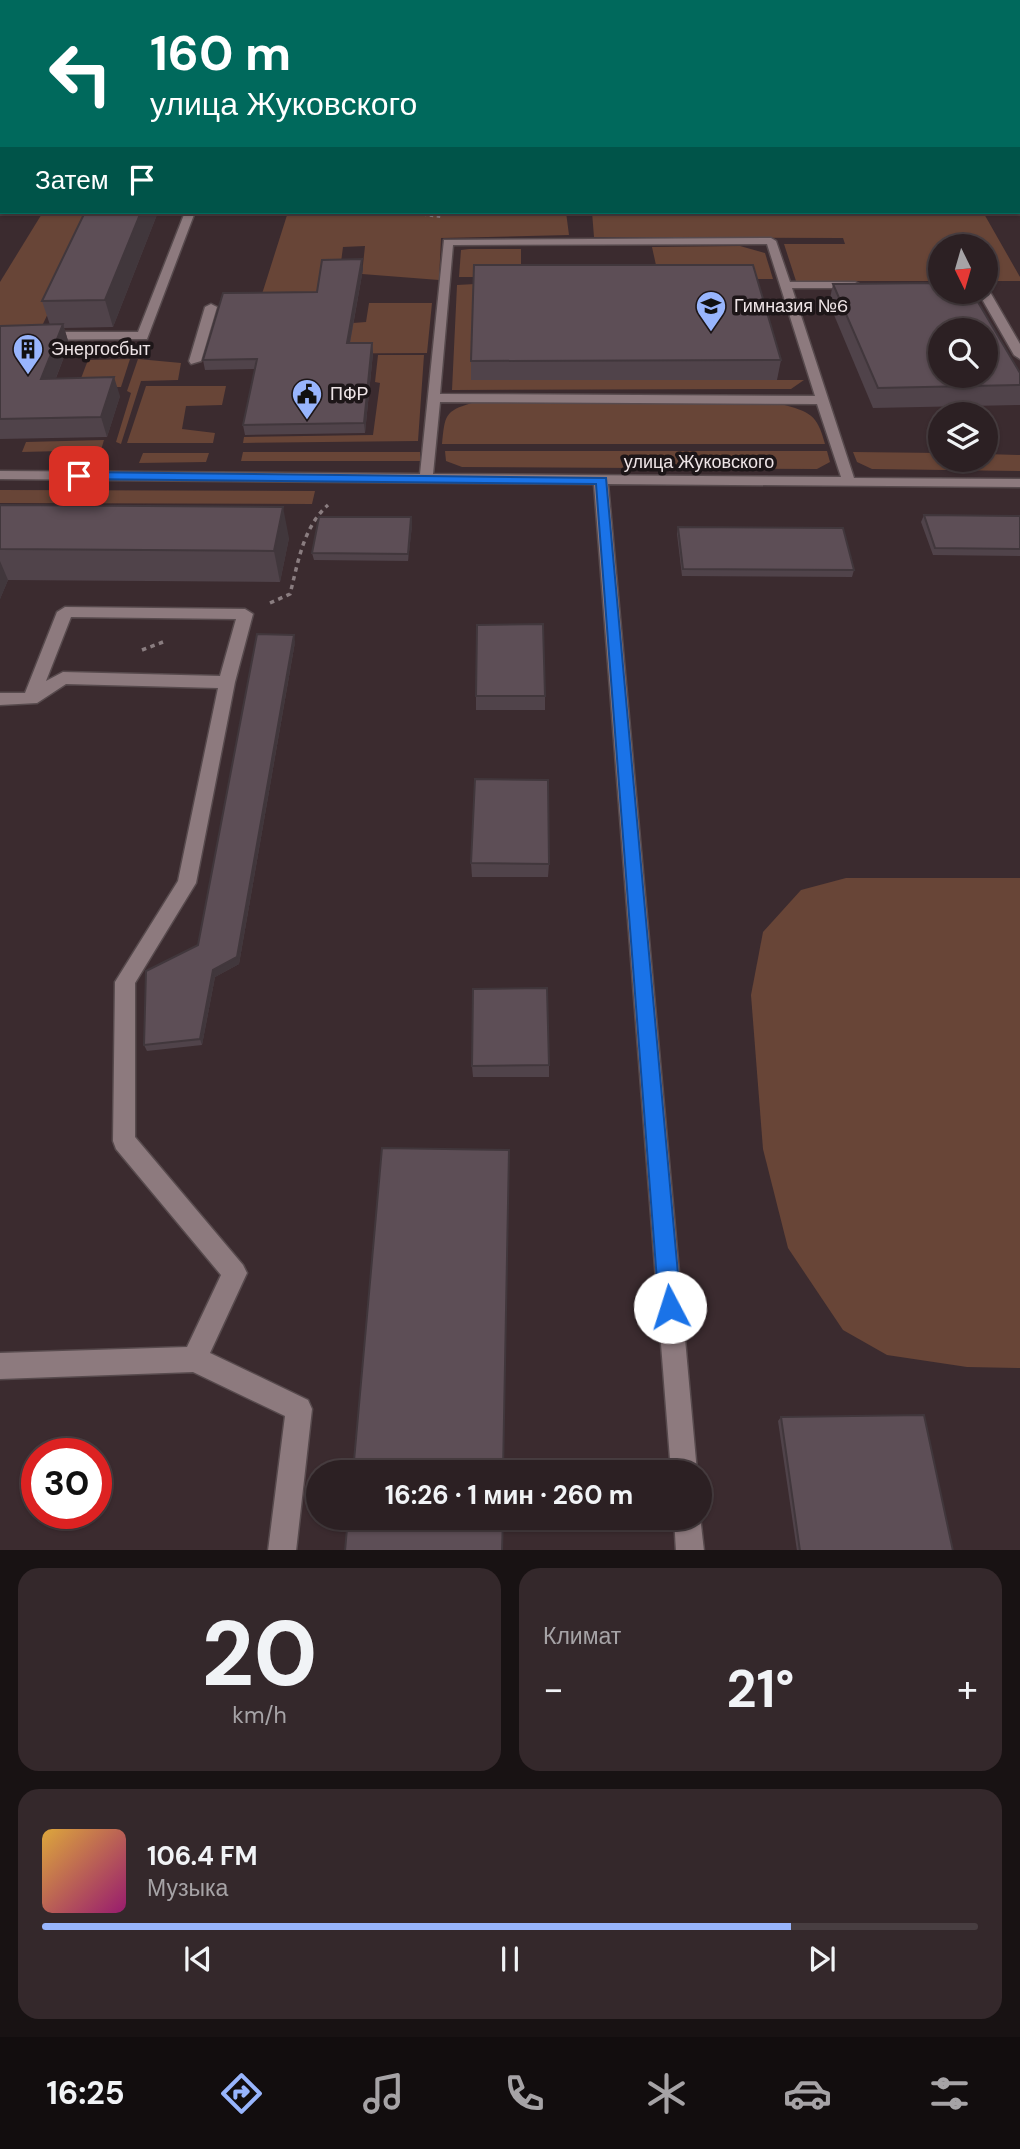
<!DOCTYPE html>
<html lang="ru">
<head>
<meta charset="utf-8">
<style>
	:root { --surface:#2c2023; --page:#34282b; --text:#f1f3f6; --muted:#a6a3a6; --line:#483e41; --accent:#98b5fd }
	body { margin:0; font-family:"DM Sans",sans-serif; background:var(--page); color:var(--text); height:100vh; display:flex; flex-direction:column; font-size:26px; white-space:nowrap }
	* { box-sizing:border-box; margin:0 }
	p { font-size:23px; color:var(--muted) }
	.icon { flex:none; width:38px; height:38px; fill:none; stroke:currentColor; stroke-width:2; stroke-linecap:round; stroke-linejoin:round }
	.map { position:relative; height:1550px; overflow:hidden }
	.side { display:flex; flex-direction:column; gap:18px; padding:18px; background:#181213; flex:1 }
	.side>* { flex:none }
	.guide { position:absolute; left:0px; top:0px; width:1020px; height:214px; box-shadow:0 2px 5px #0004,0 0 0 2px var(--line); background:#00695c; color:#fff; overflow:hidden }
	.needle { width:46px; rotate:175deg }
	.fabs { position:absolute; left:928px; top:234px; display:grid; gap:14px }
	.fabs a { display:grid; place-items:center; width:70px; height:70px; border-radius:50%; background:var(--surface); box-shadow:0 2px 5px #0004,0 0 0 2px var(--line); font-size:35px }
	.speed { position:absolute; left:21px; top:1438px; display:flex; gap:14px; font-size:35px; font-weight:700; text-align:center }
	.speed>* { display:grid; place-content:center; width:91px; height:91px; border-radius:50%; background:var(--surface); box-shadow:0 2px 5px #0004,0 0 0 2px var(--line); line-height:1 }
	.speed .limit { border:10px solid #d22; background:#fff; color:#111 }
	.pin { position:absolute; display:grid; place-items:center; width:60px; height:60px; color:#fff; margin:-30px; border-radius:14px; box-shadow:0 4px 10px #0006 }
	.me { position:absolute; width:77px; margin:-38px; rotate:355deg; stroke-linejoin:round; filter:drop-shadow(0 0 5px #0008) }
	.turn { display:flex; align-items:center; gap:24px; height:147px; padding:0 35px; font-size:32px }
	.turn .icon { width:91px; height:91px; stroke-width:2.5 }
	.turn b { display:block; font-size:49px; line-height:60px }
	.then { display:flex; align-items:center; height:66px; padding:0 35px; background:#0003; gap:14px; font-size:26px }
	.big { font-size:52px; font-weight:700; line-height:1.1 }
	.side .card { flex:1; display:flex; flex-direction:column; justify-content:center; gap:10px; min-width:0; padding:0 24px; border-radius:21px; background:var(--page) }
	.side .dial { align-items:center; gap:0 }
	.dial b { font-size:91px; line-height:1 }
	.song { display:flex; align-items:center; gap:21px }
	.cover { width:84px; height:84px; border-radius:10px; background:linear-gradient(135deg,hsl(40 70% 55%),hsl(320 70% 35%)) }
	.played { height:7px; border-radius:4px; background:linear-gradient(90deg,var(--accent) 80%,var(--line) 80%) }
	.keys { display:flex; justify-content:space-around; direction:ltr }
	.heat { display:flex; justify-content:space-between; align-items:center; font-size:38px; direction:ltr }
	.side .tiles { flex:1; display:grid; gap:18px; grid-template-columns:1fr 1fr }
	.card:last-child { grid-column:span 2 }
	.trip { position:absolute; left:306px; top:1460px; width:406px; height:70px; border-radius:35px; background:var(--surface); box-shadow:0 2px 5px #0004,0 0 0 2px var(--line); font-weight:700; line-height:70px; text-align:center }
	.dock { display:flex; height:112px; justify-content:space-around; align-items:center; background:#120d0e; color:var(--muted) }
	.dock .icon { width:49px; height:49px }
	.dock .on { color:var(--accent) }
	.dock b { font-size:32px; color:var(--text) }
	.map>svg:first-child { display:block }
	.green { fill:#684537 }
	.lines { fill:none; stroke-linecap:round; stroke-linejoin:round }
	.minor-casing { stroke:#574a4d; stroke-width:3 }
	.major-casing { stroke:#574a4d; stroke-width:3 }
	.path-far1 { stroke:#8a7d80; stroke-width:2.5; stroke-dasharray:3.5 3.5; stroke-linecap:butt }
	.path { stroke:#8a7d80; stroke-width:3.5; stroke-dasharray:4.5 4.5; stroke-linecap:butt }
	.minor { fill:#8d7a7e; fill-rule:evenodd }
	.major { fill:#ca9492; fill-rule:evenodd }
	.wall { fill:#50434a }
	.shaded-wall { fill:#41373c }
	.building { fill:#5d4e56; stroke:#41373c; stroke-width:2; fill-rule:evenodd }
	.route { fill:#1a73e8; stroke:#114b97; stroke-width:2 }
	.labels { text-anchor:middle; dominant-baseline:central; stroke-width:7; stroke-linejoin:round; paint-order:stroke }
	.far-poi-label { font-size:18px; fill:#eee4e6; stroke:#1d1618; text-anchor:start }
	.far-street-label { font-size:18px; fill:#eee4e6; stroke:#1d1618 }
</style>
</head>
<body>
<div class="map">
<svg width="1020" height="1551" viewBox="0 0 1020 1551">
	<rect width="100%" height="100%" fill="#3b2b2f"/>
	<g class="green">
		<polygon points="43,212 96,212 42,326 0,326 0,282"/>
		<polygon points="288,212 566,212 569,235 441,238 439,280 362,274 365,246 343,247 340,270 353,323 366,322 369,303 432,303 427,353 243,354"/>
		<polygon points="592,212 983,212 1020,277 1020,281 985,281 985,247 940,247 940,281 796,281 784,244 845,244 843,238 594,237"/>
		<polygon points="740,246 765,253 773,279 659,279 652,247"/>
		<polygon points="469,249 521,249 521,277 459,277 461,250"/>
		<polygon points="475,284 472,380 804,380 791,389 452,390 457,285"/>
		<polygon points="378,355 424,355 418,441 243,443 244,437 373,435 380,383 375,382"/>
		<polygon points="130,359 121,387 95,387 80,381 88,360"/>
		<polygon points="138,359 181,363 178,380 141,381 121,444 116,442 131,393 127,391"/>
		<polygon points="146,386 226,386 222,405 186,406 182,429 215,433 213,443 127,443"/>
		<path d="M 472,403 L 781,404 C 810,412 817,414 825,444 L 442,444 C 445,416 444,411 472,403 Z"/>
		<polygon points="104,440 101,450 22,452 26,442"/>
		<polygon points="445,451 827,451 830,462 817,469 462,467 446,461"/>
		<polygon points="243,452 420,452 420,461 241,461"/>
		<polygon points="853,452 940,453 940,460 985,460 985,454 1020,455 1020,471 872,469 857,462"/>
		<polygon points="143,453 209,453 206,462 139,463"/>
		<polygon points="0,490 315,491 312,504 0,503"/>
		<polygon points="846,878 1020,878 1020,1368 967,1367 887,1355 843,1330 788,1248 763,1149 751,995 763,932 801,890"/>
	</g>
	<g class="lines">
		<g class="minor-casing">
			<g id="minor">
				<polygon points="128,0 136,0 127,2"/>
				<polygon points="1020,0 1020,3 990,1 991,0"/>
				<rect x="1018" y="29" width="2" height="6"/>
				<polygon points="0,197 2,197 0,205"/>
				<polygon points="185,212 195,212 147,339 0,340 0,332 138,332"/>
				<path d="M 771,238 L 776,241 L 790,282 L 855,282 L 861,285 L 855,288 L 792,288 L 854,478 L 1020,479 L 1020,487 L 608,484 L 697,1472 L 671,1472 L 594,484 L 0,479 L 0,471 L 420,474 L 444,240 ZM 767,244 L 815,396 L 440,394 L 453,245 ZM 440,402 L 817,404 L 841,477 L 433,474 Z"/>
				<polygon points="985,289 990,292 1020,344 1020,359 1014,355 978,292 985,292"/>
				<polygon points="211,304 217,307 201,361 191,364 189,361 205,307"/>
				<path d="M 65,607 L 245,609 L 253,614 L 235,682 L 196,883 L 135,983 L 135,1137 L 243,1265 L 247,1273 L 210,1353 L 308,1400 L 312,1409 L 296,1551 L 268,1551 L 285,1416 L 193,1372 L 0,1379 L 0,1353 L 187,1347 L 221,1275 L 116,1149 L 113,1141 L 115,982 L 178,881 L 218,688 L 66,684 L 37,703 L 0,705 L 0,693 L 25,693 L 57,612 ZM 71,617 L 236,619 L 220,676 L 63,672 L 46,681 Z"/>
				<polygon points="700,1516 704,1551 676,1551 674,1517"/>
			</g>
		</g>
		<g class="major-casing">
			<polygon id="major" points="518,0 899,0 900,1 520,2"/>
		</g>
		<polyline class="path-far1" points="402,212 442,217"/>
		<g class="path">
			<path d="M 270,603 L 290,594 C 298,563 303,527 328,505"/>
			<polyline points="142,650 163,642"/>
		</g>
		<use href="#minor" class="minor"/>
		<use href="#major" class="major"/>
	</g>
	<g class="wall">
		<polygon points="85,212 158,212 113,327 64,328 69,344 56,378 120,396 107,437 0,439 0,326 50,325 42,301"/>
		<polygon points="363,269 350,343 372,343 373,353 365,433 245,435 243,425 255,369 205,370 203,360 317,292"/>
		<polygon points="833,284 1020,373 1020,405 873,408 829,303"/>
		<polygon points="781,360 777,380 471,380 471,361"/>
		<polygon points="0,505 289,538 280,582 8,580 0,599"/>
		<polygon points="924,515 1020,516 1020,556 933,555 921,522"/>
		<polygon points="411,517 412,525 408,561 314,560 312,553"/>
		<polygon points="678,527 854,570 852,577 682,576 677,534"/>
		<polygon points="295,642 239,964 215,977 202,1045 147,1051 144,1045 198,945"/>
		<rect x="476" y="696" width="69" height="14"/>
		<polygon points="471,863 549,864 548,877 472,877"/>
		<polygon points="549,1065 549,1077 473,1077 472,1066"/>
		<polygon points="781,1417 953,1551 797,1551 778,1421"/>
	</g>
	<g class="shaded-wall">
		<polygon points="2,114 2,127 0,130 0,116"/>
		<polygon points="141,212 158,212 113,327 105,300"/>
		<polygon points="362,259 363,269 348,353 347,343"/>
		<polygon points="63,324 69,344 48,398 41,379"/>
		<polygon points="372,343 373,353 365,433 364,423"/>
		<polygon points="114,377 120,396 107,437 101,417"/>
		<polygon points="283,507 289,538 280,582 274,551"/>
		<polygon points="411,517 412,525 408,561 408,554"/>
		<polygon points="0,561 8,580 0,599"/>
		<polygon points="294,635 295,642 239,964 215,977 202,1045 200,1039 213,970"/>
	</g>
	<g class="building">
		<polygon points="0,0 86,0 85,2 2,2 2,10 0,10"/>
		<rect x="344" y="0" width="116" height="2"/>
		<polygon points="876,0 1012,0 1010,2 877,2"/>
		<polygon points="2,55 2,114 0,116 0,58"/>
		<polygon points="1018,69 1020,71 1020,123 1018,121"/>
		<polygon points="85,212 141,212 105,300 42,301"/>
		<polygon points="362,259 347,343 372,343 364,423 243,425 257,359 203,360 223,293 317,292 322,260"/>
		<polygon points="474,265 753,265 781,360 471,361"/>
		<path d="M 940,283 L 940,292 L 972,292 L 1020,373 L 1020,385 L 878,388 L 833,284 ZM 940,331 L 985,331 L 985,376 L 940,376 Z"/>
		<polygon points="63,324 41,379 114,377 101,417 0,419 0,326"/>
		<polygon points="0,505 283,507 274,551 0,549"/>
		<polygon points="924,515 1020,516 1020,549 935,548"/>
		<polygon points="319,517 411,517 408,554 312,553"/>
		<polygon points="678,527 843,528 854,570 683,569"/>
		<polygon points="543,624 545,696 476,696 477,625"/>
		<polygon points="257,634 294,635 237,957 213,970 200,1039 144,1045 146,971 198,945"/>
		<polygon points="475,779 548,780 549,864 471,863"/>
		<polygon points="547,988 549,1065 472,1066 473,989"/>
		<polygon points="382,1148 509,1150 503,1472 353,1472"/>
		<polygon points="924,1415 953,1551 800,1551 781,1417"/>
		<polygon points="348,1517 503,1517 502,1551 345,1551"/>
	</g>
	<polygon class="route" points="79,472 606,478 681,1307 678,1315 670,1318 662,1315 659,1307 596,484 75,479 75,474"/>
	<defs>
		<g id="school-pin" transform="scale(1.575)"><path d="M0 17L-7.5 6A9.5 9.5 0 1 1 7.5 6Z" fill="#98b5fd" stroke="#1d1618"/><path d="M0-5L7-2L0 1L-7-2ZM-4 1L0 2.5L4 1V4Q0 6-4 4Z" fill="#111"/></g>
		<g id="building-pin" transform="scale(1.575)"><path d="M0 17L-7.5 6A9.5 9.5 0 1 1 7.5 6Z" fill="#98b5fd" stroke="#1d1618"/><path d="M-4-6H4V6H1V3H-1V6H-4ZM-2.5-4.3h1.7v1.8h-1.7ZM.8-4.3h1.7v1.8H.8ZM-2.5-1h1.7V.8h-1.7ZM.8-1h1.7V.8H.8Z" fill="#111"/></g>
		<g id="civic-pin" transform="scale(1.575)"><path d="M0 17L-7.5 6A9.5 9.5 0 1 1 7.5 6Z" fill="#98b5fd" stroke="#1d1618"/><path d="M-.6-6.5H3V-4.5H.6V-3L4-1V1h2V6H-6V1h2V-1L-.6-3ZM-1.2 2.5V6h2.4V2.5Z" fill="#111"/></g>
	</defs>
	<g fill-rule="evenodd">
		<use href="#school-pin" x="711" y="306"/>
		<use href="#building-pin" x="28" y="349"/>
		<use href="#civic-pin" x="307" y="394"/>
	</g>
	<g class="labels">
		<g class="far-poi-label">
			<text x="734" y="306">Гимназия №6</text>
			<text x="51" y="349">Энергосбыт</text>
			<text x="330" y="394">ПФР</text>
		</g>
		<g class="far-street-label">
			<text x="699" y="462">улица Жуковского</text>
		</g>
	</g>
</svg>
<div class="fabs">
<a><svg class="needle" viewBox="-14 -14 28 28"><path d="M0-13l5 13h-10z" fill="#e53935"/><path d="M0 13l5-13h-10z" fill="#a6a3a6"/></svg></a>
<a><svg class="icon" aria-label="search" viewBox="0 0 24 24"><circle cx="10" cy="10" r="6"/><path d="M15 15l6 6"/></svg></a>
<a><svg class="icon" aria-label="layers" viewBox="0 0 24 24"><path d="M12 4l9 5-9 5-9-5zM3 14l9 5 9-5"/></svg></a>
</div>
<div class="speed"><div class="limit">30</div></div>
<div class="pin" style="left:79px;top:476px;background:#d93025"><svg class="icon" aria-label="arrive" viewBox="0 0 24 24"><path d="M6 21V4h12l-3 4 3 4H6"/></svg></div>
<svg class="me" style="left:670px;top:1307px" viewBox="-20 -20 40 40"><circle r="19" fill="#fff"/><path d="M0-13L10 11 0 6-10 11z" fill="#1a73e8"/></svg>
<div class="trip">16:26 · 1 мин · 260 m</div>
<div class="guide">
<div class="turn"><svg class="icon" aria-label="left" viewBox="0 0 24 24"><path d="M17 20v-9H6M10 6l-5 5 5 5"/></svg><div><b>160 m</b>улица Жуковского</div></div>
<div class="then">Затем<svg class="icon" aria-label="arrive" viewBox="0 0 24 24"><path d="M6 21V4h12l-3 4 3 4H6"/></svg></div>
</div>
</div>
<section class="side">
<div class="tiles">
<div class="card dial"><b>20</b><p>km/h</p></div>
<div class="card"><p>Климат</p>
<div class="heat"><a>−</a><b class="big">21°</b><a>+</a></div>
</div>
<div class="card">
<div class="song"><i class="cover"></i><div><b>106.4 FM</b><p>Музыка</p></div></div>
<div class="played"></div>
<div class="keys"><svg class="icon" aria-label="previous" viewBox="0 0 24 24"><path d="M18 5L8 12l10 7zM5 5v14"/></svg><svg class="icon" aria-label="pause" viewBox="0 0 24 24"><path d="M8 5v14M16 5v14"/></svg><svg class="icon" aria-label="next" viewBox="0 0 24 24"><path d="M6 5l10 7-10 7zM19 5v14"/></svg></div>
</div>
</div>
</section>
<nav class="dock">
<b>16:25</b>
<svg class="icon on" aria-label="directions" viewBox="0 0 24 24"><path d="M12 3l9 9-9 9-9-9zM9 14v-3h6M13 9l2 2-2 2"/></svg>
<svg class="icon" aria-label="music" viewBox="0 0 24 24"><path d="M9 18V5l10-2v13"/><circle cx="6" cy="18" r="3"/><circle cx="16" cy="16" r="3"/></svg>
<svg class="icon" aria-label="phone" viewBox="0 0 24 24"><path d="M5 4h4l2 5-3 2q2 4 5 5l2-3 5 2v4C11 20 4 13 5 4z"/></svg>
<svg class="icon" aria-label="climate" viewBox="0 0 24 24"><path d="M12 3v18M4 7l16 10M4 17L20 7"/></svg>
<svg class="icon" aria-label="car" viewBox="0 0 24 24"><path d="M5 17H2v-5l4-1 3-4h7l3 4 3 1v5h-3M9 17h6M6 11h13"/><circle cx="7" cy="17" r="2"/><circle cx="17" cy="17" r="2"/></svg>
<svg class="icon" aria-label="filters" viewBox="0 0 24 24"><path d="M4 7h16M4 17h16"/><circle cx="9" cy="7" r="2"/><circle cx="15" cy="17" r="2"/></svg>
</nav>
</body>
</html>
